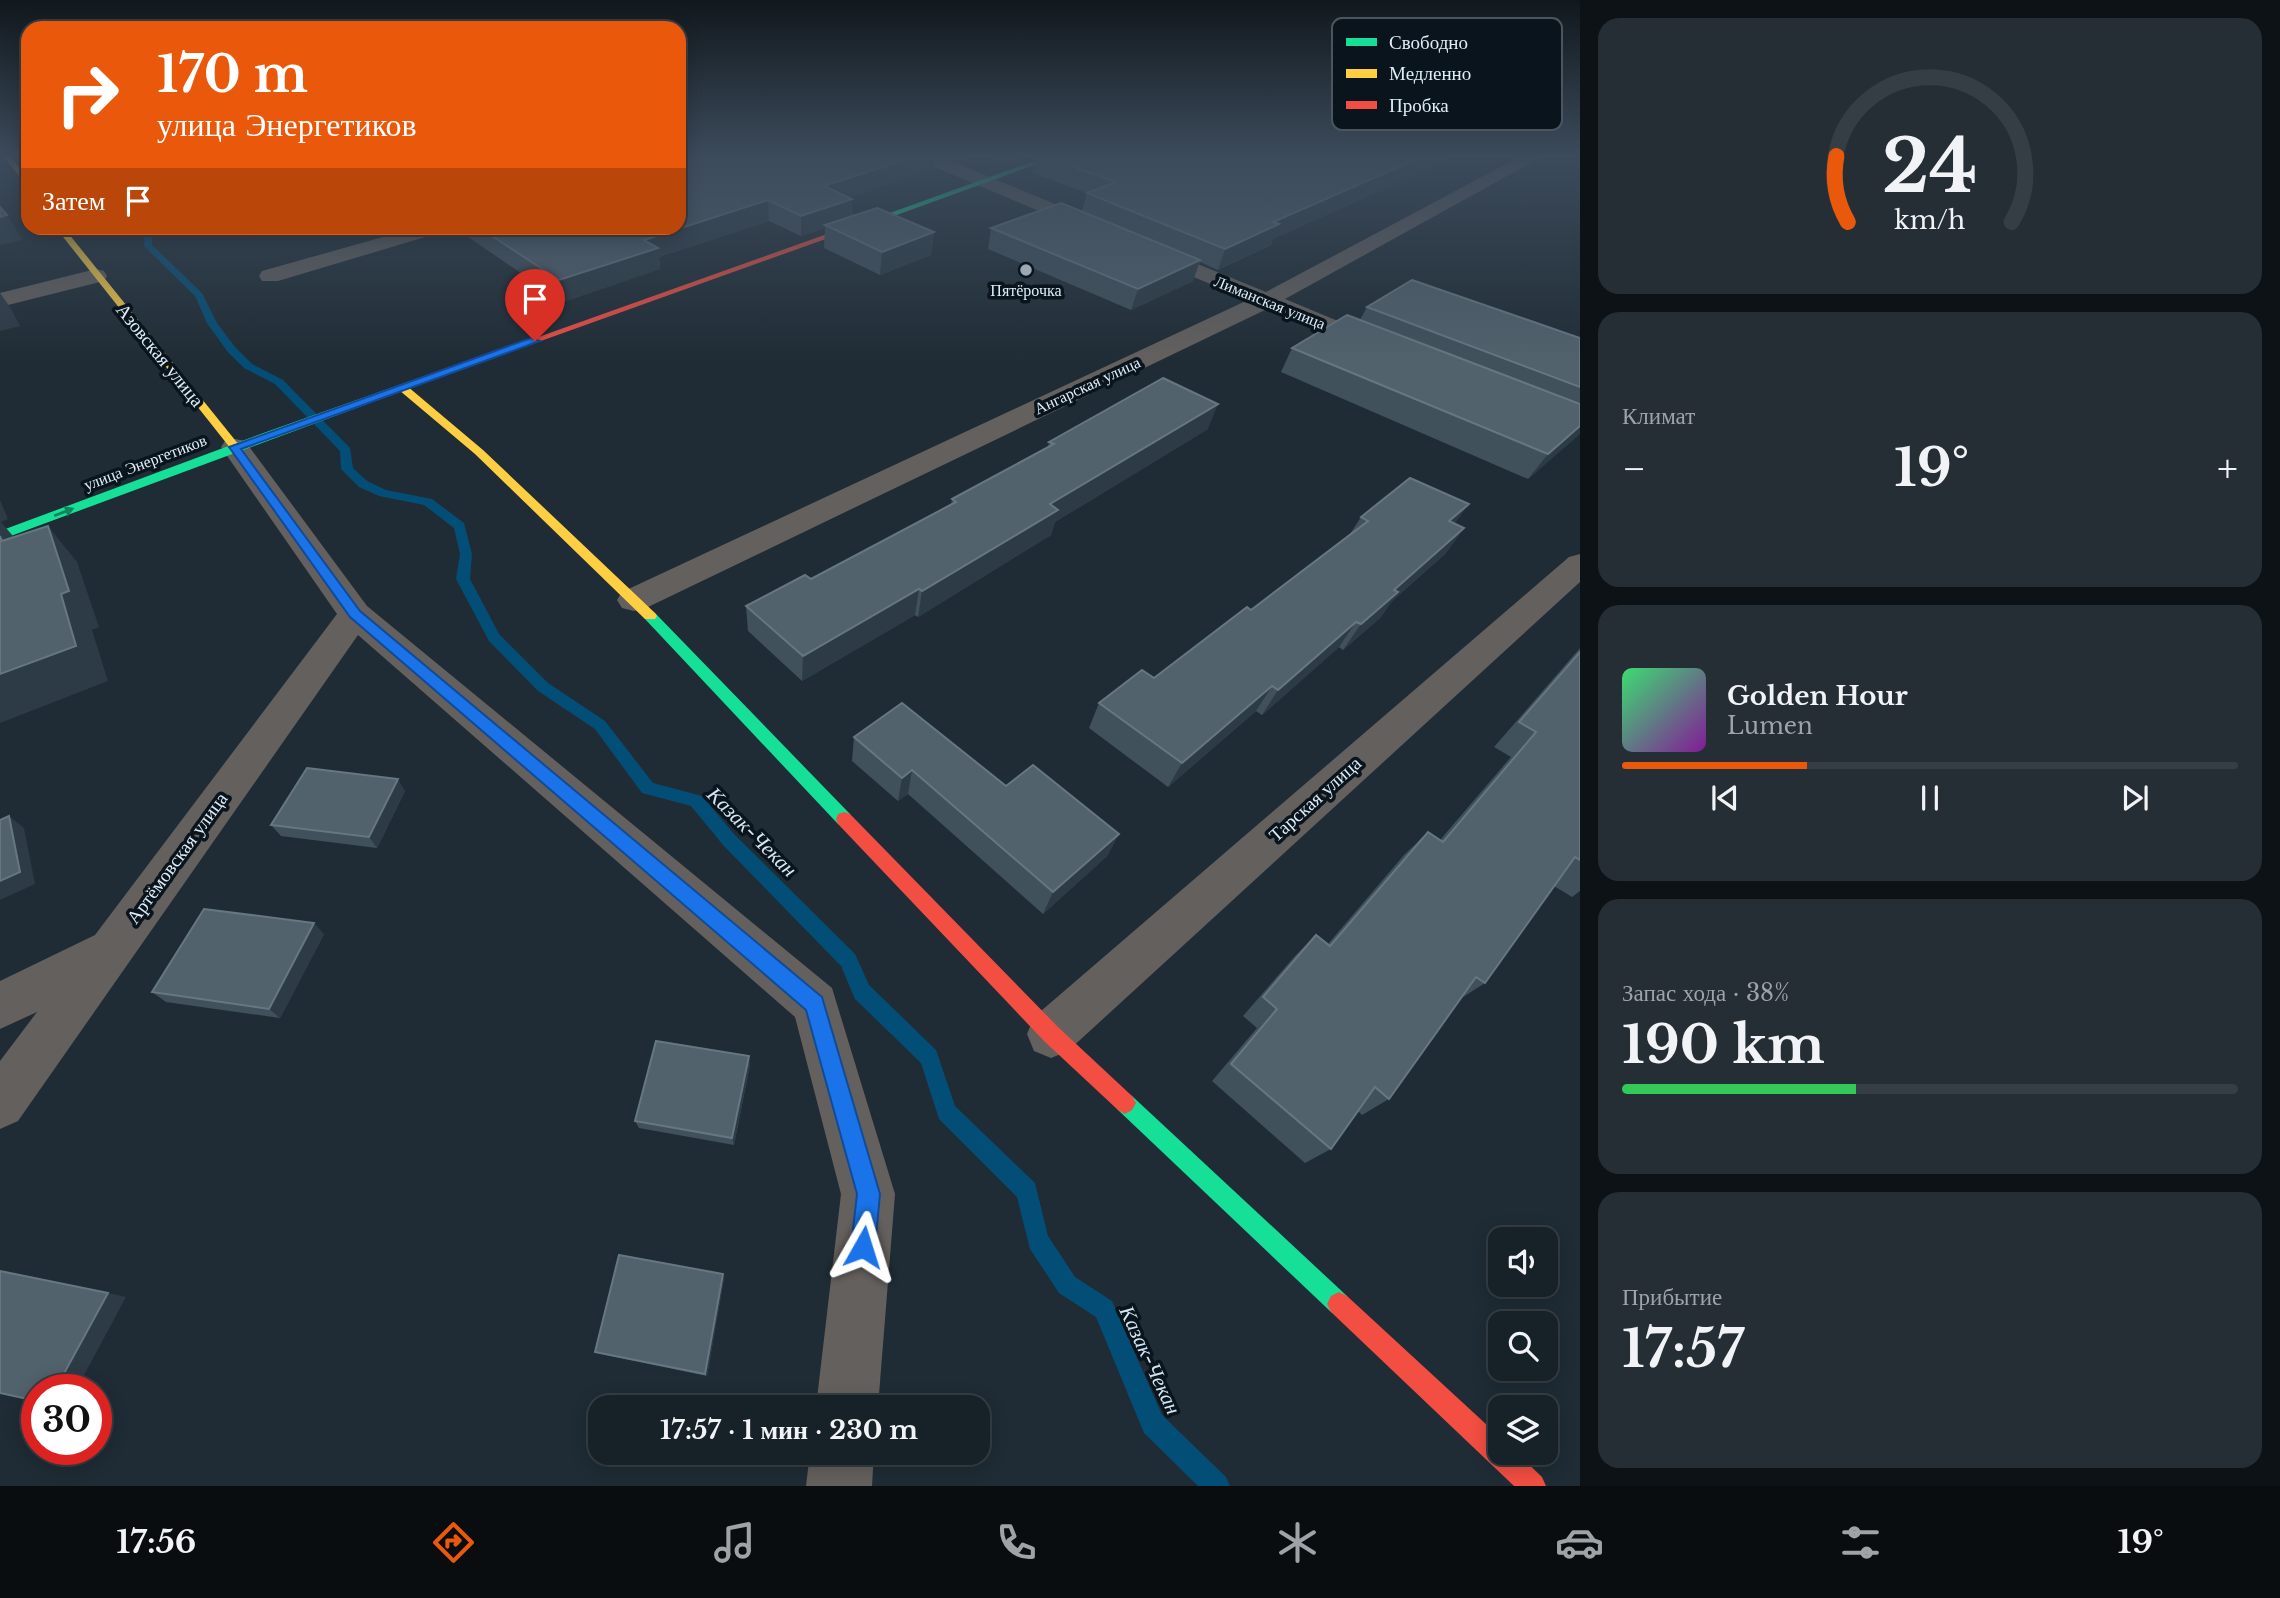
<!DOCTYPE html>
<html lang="ru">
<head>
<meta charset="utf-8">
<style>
	:root { --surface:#172128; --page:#242e34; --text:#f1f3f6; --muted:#9ea3a8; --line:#363e45; --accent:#ea580c }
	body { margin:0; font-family:"Libre Baskerville",serif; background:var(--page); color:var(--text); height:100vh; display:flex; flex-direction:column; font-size:26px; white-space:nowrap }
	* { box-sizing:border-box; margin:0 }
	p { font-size:23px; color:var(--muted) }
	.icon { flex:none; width:38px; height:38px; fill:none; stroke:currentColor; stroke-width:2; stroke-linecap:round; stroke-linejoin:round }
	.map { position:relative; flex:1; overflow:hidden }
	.details { display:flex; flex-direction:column; gap:18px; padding:18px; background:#0d1216; width:700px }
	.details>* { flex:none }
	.top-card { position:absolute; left:21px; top:21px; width:665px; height:214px; border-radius:21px; box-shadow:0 4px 18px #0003,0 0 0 2px var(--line); background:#ea580c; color:#fff; overflow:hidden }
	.controls { position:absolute; left:1488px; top:1227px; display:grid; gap:14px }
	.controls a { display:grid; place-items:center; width:70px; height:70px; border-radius:14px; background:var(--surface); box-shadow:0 4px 18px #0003,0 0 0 2px var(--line); font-size:35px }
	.speed { position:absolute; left:21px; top:1374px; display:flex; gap:14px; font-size:35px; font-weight:700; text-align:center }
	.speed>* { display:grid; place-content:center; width:91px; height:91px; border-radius:50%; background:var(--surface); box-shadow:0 4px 18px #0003,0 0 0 2px var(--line); line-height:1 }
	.speed .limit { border:10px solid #d22; background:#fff; color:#111 }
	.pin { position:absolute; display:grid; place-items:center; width:60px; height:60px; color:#fff; margin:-72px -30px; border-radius:50% 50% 50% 0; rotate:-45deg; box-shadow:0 0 7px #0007 }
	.pin .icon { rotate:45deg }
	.me { position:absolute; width:77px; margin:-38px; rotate:6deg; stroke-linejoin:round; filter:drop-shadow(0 0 5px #0008) }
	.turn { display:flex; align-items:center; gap:24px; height:147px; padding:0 21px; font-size:32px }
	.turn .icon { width:91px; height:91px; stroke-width:2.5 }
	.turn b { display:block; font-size:49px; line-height:60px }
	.then { display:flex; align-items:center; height:66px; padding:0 21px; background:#0003; gap:14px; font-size:26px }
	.big { font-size:52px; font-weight:700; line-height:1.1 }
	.details .card { flex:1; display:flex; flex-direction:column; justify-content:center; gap:10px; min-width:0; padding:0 24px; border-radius:21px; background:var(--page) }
	.details .dial { align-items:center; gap:0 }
	.dial svg { height:182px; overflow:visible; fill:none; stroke:var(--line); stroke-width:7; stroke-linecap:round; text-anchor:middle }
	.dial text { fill:var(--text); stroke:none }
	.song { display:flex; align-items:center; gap:21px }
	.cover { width:84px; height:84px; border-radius:10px; background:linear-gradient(135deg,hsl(140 70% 55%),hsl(290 70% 35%)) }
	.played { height:7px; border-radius:4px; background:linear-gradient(90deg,var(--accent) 30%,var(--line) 30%) }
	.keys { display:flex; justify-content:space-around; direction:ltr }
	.heat { display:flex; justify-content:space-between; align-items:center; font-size:38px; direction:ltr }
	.charge { height:10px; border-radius:5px; background:linear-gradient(90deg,#34c759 38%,var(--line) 0) }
	.trip { position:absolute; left:588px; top:1395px; width:402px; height:70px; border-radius:21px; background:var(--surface); box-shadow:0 4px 18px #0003,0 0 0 2px var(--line); font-weight:700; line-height:70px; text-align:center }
	.tabs { display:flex; height:112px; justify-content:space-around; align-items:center; background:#090d10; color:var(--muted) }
	.tabs .icon { width:49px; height:49px }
	.tabs .on { color:var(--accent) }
	.tabs b { font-size:32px; color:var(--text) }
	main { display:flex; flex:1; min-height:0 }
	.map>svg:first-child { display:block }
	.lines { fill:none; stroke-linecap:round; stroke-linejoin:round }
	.stream { fill:#034e77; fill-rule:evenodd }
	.street { fill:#64605e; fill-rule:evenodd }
	.fast { fill:#16e098; fill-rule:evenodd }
	.slow { fill:#ffcf43; fill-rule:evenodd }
	.jam { fill:#f24e42; fill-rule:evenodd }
	.wall { fill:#40515c }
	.shaded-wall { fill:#2c3b45 }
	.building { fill:#51626d; stroke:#677782; stroke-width:2 }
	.oneway { fill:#118460 }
	.route { fill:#1a73e8; stroke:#114b97; stroke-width:2 }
	.poi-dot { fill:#9ca9b4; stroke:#0a141c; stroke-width:2.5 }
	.labels { text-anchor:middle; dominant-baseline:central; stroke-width:7; stroke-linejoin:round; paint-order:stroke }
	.far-poi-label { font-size:16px; fill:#dfedf8; stroke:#0a141c }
	.far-street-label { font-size:16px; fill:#dfedf8; stroke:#0a141c }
	.street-label { font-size:19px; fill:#dfedf8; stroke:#0a141c }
	.water-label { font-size:21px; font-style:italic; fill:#d5e6f3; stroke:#0a141c }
	.key { fill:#0a141c; stroke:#4a555e; stroke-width:2 }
	.key-label { font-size:19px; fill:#dfedf8 }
</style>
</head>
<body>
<main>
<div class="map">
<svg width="1580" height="1486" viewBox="0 0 1580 1486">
	<rect width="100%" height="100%" fill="#1f2c35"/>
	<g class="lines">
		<polygon class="stream" points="145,228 153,228 152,245 202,293 217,323 235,347 252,364 283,380 350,448 353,468 367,481 386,490 432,499 464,523 472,554 470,579 499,634 548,683 605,721 653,783 702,796 735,835 855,954 869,985 936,1050 955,1106 1035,1183 1048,1236 1075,1277 1112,1301 1162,1415 1226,1477 1230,1486 1198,1486 1144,1433 1096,1317 1059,1293 1030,1249 1017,1197 939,1119 921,1063 855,999 841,966 723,845 691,806 642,793 595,729 538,691 489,641 456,579 460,554 454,528 424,505 379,496 359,487 341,469 340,451 275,384 244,368 227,351 207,323 195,296 144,246"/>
		<g class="street">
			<polygon points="915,156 939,156 1103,224 1106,228 1103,232 1089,232 918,160"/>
			<polygon points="1521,156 1543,156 1285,299 1386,341 1389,346 1386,351 1377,353 1368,351 1267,309 646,608 634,611 622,608 617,600 622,592 1248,300 1142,255 1139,251 1142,247 1156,247 1266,292"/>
			<polygon points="415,228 445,228 442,232 278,281 262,281 259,276 262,271"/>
			<polygon points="96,269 104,271 107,276 104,281 0,307 0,293"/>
			<polygon points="235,439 245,441 367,606 832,988 895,1194 878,1407 816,1407 841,1194 795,1017 358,635 18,1121 0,1129 0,1061 37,1012 0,1029 0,981 95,935 337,614 221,447 225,441"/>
			<polygon points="1580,554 1580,582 1068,1051 1051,1058 1034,1051 1027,1034 1034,1017 1569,557"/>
			<polygon points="810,1452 874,1452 872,1486 806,1486"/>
		</g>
		<g class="fast">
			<polygon points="1048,156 1059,156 847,233 840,231"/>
			<polygon points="532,338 540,340 0,540 0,531 269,431"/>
			<polygon points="650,611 655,613 850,814 852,819 850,824 844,826 838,824 645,619 643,616"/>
			<polygon points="1125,1092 1132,1096 1347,1296 1351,1304 1347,1312 1339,1316 1331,1312 1118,1110 1114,1103 1118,1096"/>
		</g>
		<g class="slow">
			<polygon points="3,156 11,156 28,180 28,187"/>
			<polygon points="56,228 64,228 239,445 239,449 231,449"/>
			<polygon points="399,386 407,386 483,450 655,613 657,616 655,619 645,619 475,454 399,390"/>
		</g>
		<g class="jam">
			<polygon points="841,229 848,231 538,342 530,340"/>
			<polygon points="844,812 850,814 1058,1027 1132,1096 1136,1103 1132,1110 1125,1114 1118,1110 1044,1041 838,824 836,819 838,814"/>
			<polygon points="1339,1292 1347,1296 1500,1437 1500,1452 1516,1452 1542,1477 1546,1486 1514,1486 1331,1312 1327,1304 1331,1296"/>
		</g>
	</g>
	<g class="wall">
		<polygon points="679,156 933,169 850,197 852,199 852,216 934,232 931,255 880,275 824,248 825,228 801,236 769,221 659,257 660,269 563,302 455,228 679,228"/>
		<polygon points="946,156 972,156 958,161"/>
		<polygon points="986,156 1030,156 1007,164"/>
		<polygon points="1035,156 1457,156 1273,239 1271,245 1218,270 1200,262 1193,281 1131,310 988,249 991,228 1082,211 1087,193 1032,173"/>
		<polygon points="1367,307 1580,338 1580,433 1528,479 1281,372 1292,348 1360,320"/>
		<polygon points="1208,429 1055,522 1051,535 918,617 915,615 802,681 748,631 746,606 811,579 951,505 952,499 1048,447 1049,442"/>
		<polygon points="1361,517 1455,524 1464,528 1445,554 1392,601 1380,618 1343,650 1339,647 1262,715 1256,711 1168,787 1089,728 1099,703 1154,678 1251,610 1350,534"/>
		<polygon points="1580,648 1580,891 1572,897 1554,886 1485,983 1460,999 1389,1099 1362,1115 1358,1111 1331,1149 1305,1163 1212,1081 1257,1028 1243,1016 1295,956 1316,935 1328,944 1404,855 1428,832 1440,840 1511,757 1494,747"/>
		<polygon points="854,737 1006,786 1119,834 1107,856 1043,914 908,794 898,801 852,761"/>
		<polygon points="405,791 377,848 281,836 271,825"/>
		<polygon points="324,934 280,1018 166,1002 152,992"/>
		<polygon points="750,1065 734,1145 639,1128 635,1121"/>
		<polygon points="724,1278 707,1376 601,1354 595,1352"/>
	</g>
	<g class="shaded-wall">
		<polygon points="917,156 934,156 933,169 824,206 824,186"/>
		<polygon points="958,156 972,156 958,161"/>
		<polygon points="1009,156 1030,156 1007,164"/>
		<polygon points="1424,156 1457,156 1273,239 1271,245 1218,270 1225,249 1273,222"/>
		<polygon points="852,199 851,219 825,225 825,228 801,236 801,216"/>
		<polygon points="768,200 769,221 659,257 660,269 563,302 559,280 644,240"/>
		<polygon points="7,215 23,240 0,245 0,217"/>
		<polygon points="934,232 931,255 880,275 882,252"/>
		<polygon points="1200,260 1193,281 1131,310 1138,289"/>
		<polygon points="0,293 10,307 20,326 0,331"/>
		<polygon points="1218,404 1208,429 1055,522 1051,535 918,617 922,591 1050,504"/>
		<polygon points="1580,426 1580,433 1578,436 1528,479 1548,454"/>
		<polygon points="0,500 8,519 1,522 18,542 2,541 0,536"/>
		<polygon points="1469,504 1450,530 1449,521"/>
		<polygon points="48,526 77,562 99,627 92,630 108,681 0,723 0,674 61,594"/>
		<polygon points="1464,528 1445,554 1392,601 1380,618 1343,650 1361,624 1394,590"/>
		<polygon points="919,589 915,615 802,681 803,656"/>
		<polygon points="1356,622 1339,647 1262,715 1278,690"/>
		<polygon points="1272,686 1256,711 1168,787 1182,763"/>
		<polygon points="912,770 908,794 898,801 902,778"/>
		<polygon points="398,779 405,791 377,848 369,837"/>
		<polygon points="9,816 24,828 35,884 0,900 0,881"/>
		<polygon points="1119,834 1107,856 1043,914 1053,892"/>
		<polygon points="314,923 324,934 280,1018 269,1009"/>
		<polygon points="749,1056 750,1065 734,1145 732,1138"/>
		<polygon points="723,1274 724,1278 707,1376 705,1374"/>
		<polygon points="108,1293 126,1297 76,1390 55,1390"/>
	</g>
	<g class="building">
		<polygon points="679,156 917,156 824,186 852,199 801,216 768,200 644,240 658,248 559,280 480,228 679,228"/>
		<polygon points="1041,156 1424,156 1273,222 1279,224 1225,249 1087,193 1116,182"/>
		<polygon points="1061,203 1200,260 1138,289 991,228"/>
		<polygon points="0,207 7,215 0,217"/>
		<polygon points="877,208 934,232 882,252 825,225"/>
		<polygon points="1412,280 1580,338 1580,387 1367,307"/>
		<polygon points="1347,315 1580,404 1580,426 1548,454 1292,348"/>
		<polygon points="1163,378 1218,404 1050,504 1058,510 922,591 919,589 803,656 746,606 805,575 811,579 956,502 952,499 1054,444 1049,442"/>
		<polygon points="1410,478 1469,504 1449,521 1464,528 1394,590 1398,592 1361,624 1356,622 1278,690 1272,686 1182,763 1099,703 1142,670 1154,678 1247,607 1251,610 1368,521 1361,517"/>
		<polygon points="48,526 69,591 61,594 76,646 0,674 0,536 2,541"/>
		<polygon points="1580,652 1580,860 1575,857 1485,983 1476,977 1389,1099 1375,1087 1331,1149 1231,1064 1277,1009 1263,997 1316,935 1330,946 1428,832 1443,842 1536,732 1519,722"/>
		<polygon points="902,703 1006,786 1033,765 1119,834 1053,892 912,770 902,778 854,737"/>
		<polygon points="307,768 398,779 369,837 271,825"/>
		<polygon points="9,816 20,872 0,881 0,820"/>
		<polygon points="204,909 314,923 269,1009 152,992"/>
		<polygon points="656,1041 749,1056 732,1138 635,1121"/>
		<polygon points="619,1255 723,1274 705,1374 595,1352"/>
		<polygon points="0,1271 108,1293 55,1390 37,1390 37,1401 0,1393"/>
	</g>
	<defs><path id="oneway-solid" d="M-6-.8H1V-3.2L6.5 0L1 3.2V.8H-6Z" transform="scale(1.75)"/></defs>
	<use class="oneway" href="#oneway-solid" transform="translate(64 512) rotate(-21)"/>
	<linearGradient id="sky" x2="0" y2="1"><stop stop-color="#11181d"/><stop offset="0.43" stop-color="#3c4b5c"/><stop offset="1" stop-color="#3c4b5c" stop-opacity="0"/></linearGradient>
	<rect width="1580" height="364" fill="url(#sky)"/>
	<polygon class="route" points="531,338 540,341 241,449 360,611 822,997 880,1194 875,1247 871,1255 863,1259 855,1255 851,1247 857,1194 806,1010 350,617 229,447"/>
	<circle class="poi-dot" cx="1026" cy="270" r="7"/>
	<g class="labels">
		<g class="far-poi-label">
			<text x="1026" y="290">Пятёрочка</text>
		</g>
		<g class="far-street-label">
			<text transform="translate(1270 302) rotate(22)">Лиманская улица</text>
			<text transform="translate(1087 385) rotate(-25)">Ангарская улица</text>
			<text transform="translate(145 462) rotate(-21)">улица Энергетиков</text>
		</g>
		<g class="street-label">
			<text transform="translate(160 355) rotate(51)">Азовская улица</text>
			<text transform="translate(1315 799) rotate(-42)">Тарская улица</text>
			<text transform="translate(177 858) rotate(-54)">Артёмовская улица</text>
		</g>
		<g class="water-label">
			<text transform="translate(752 832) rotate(45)">Казак-Чекан</text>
			<text transform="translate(1150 1360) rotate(65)">Казак-Чекан</text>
		</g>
	</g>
	<rect x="1332" y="18" width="230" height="112" rx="10" class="key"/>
	<rect x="1346" y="38" width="31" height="8" fill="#16e098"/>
	<rect x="1346" y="69" width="31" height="9" fill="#ffcf43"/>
	<rect x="1346" y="101" width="31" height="8" fill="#f24e42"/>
	<g class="key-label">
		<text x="1389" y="49">Свободно</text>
		<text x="1389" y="80">Медленно</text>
		<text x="1389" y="112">Пробка</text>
	</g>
</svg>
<div class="controls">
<a><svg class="icon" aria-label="sound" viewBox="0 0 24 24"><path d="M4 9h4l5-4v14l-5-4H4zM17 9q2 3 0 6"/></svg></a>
<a><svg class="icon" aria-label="search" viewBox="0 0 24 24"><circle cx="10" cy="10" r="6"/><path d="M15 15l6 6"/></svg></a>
<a><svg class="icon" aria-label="layers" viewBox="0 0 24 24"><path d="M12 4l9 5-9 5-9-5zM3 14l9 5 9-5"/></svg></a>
</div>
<div class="speed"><div class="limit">30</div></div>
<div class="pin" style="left:535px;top:341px;background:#d93025"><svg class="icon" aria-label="arrive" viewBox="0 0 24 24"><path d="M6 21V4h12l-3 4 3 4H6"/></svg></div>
<svg class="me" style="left:863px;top:1247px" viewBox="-20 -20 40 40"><path d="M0-17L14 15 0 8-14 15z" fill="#1a73e8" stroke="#fff" stroke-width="4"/></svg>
<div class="trip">17:57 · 1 мин · 230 m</div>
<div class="top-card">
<div class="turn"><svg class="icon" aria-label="right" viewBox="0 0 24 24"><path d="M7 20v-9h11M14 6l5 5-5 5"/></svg><div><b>170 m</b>улица Энергетиков</div></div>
<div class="then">Затем<svg class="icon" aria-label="arrive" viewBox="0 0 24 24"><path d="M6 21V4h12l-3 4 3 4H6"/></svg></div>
</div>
</div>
<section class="details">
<div class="card dial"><svg viewBox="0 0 100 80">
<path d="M14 69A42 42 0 1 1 86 69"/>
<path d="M14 69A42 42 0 0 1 9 40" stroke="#ea580c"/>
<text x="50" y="56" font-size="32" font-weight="700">24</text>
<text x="50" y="72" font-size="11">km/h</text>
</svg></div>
<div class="card"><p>Климат</p>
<div class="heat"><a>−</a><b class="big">19°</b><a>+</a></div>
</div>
<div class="card">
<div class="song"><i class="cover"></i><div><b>Golden Hour</b><p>Lumen</p></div></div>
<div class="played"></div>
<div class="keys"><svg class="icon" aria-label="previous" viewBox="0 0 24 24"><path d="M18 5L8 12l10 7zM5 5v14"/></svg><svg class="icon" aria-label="pause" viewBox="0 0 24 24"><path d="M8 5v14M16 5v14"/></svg><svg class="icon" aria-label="next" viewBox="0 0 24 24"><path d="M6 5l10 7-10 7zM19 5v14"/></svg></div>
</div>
<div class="card"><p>Запас хода · 38%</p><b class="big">190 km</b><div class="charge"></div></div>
<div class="card"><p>Прибытие</p><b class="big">17:57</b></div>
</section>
</main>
<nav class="tabs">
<b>17:56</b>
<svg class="icon on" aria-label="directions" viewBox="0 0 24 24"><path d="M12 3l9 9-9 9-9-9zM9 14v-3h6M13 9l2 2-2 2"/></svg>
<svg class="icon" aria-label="music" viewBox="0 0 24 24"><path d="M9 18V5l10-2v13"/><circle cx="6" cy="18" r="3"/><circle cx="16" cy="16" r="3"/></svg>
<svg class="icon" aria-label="phone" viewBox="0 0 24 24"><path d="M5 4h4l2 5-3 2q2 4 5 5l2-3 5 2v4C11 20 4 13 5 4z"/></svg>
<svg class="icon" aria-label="climate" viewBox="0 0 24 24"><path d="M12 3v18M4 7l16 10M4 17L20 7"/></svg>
<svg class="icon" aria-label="car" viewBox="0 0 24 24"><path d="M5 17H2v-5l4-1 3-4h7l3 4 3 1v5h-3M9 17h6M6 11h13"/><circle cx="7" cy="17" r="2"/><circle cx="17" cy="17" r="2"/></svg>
<svg class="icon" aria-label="filters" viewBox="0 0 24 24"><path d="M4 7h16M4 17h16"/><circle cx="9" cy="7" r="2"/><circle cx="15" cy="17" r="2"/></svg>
<b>19°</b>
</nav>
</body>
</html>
